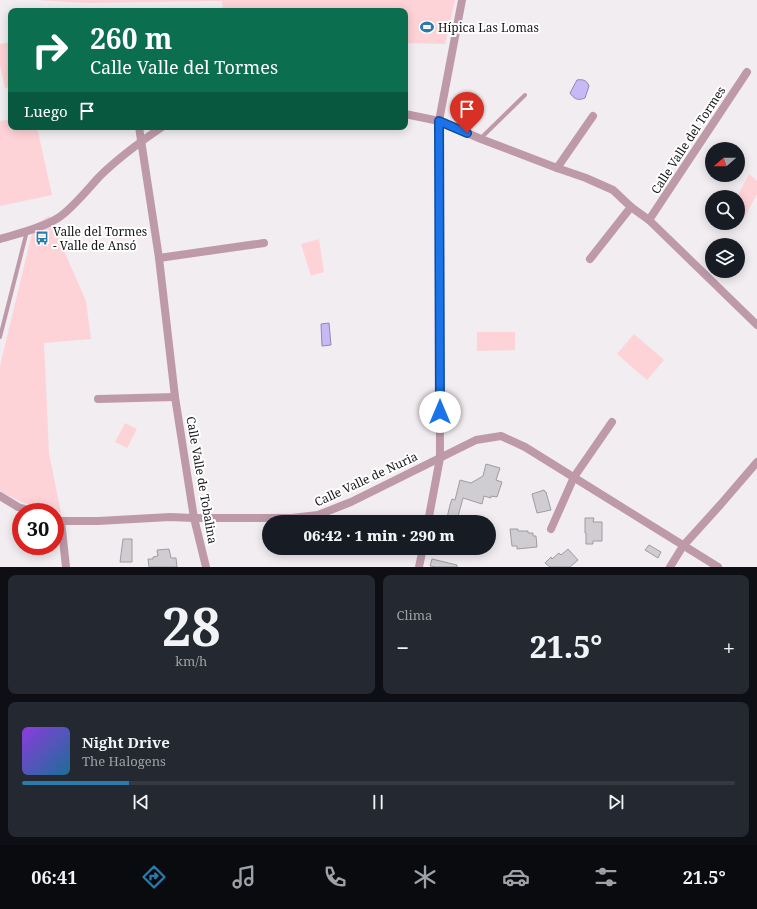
<!DOCTYPE html>
<html lang="es">
<head>
<meta charset="utf-8">
<style>
	:root { --surface:#171b24; --page:#242831; --text:#f1f3f6; --muted:#9ea1a6; --line:#363941; --accent:#287bac }
	body { margin:0; font-family:"Noto Serif",serif; background:var(--page); color:var(--text); height:100vh; display:flex; flex-direction:column; font-size:15px; white-space:nowrap }
	* { box-sizing:border-box; margin:0 }
	p { font-size:13px; color:var(--muted) }
	.icon { flex:none; width:22px; height:22px; fill:none; stroke:currentColor; stroke-width:2; stroke-linecap:round; stroke-linejoin:round }
	.map { position:relative; height:567px; overflow:hidden }
	.sheet { display:flex; flex-direction:column; gap:8px; padding:8px; background:#0d0f14; flex:1 }
	.sheet>* { flex:none }
	.top-card { position:absolute; left:8px; top:8px; width:400px; height:122px; border-radius:8px; box-shadow:0 2px 10px #0003; background:#0b6e4f; color:#fff; overflow:hidden }
	.needle { width:26px; rotate:250deg }
	.buttons { position:absolute; left:705px; top:142px; display:grid; gap:8px }
	.buttons a { display:grid; place-items:center; width:40px; height:40px; border-radius:50%; background:var(--surface); box-shadow:0 2px 10px #0003; font-size:20px }
	.speed { position:absolute; left:12px; top:503px; display:flex; gap:8px; font-size:20px; font-weight:700; text-align:center }
	.speed>* { display:grid; place-content:center; width:52px; height:52px; border-radius:50%; background:var(--surface); box-shadow:0 2px 10px #0003; line-height:1 }
	.speed .limit { border:6px solid #d22; background:#fff; color:#111 }
	.pin { position:absolute; display:grid; place-items:center; width:34px; height:34px; color:#fff; margin:-41px -17px; border-radius:50% 50% 50% 0; rotate:-45deg; box-shadow:0 0 4px #0007 }
	.pin .icon { rotate:45deg }
	.me { position:absolute; width:44px; margin:-22px; rotate:0deg; stroke-linejoin:round; filter:drop-shadow(0 0 3px #0008) }
	.turn { display:flex; align-items:center; gap:14px; height:84px; padding:0 16px; font-size:18px }
	.turn .icon { width:52px; height:52px; stroke-width:2.5 }
	.turn b { display:block; font-size:28px; line-height:34px }
	.then { display:flex; align-items:center; height:38px; padding:0 16px; background:#0003; gap:8px; font-size:15px }
	.big { font-size:30px; font-weight:800; line-height:1.1 }
	.sheet .tile { flex:1; display:flex; flex-direction:column; justify-content:center; gap:6px; min-width:0; padding:0 14px; border-radius:8px; background:var(--page) }
	.sheet .dial { align-items:center; gap:0 }
	.dial b { font-size:52px; line-height:1 }
	.song { display:flex; align-items:center; gap:12px }
	.cover { width:48px; height:48px; border-radius:6px; background:linear-gradient(135deg,hsl(270 70% 55%),hsl(200 70% 35%)) }
	.played { height:4px; border-radius:2px; background:linear-gradient(90deg,var(--accent) 15%,var(--line) 15%) }
	.keys { display:flex; justify-content:space-around; direction:ltr }
	.heat { display:flex; justify-content:space-between; align-items:center; font-size:22px; direction:ltr }
	.sheet .tiles { flex:1; display:grid; gap:8px; grid-template-columns:1fr 1fr }
	.tile:last-child { grid-column:span 2 }
	.trip { position:absolute; left:262px; top:515px; width:234px; height:40px; border-radius:20px; background:var(--surface); box-shadow:0 2px 10px #0003; font-weight:800; line-height:40px; text-align:center }
	.dock { display:flex; height:64px; justify-content:space-around; align-items:center; background:#090b0e; color:var(--muted) }
	.dock .icon { width:28px; height:28px }
	.dock .active { color:var(--accent) }
	.dock b { font-size:18px; color:var(--text) }
	.map>svg:first-child { display:block }
	.green { fill:#fed3d8 }
	.water { fill:#c7b9f5; stroke:#9288b2 }
	.building { fill:#d0cdd2; stroke:#9f9ca0 }
	.lines { fill:none; stroke-linecap:round; stroke-linejoin:round }
	.lane { stroke:#be9aa9; stroke-width:4 }
	.street { stroke:#be9aa9; stroke-width:8 }
	.route-casing { stroke:#114b97; stroke-width:10 }
	.route { stroke:#1a73e8; stroke-width:7 }
	.labels { text-anchor:middle; dominant-baseline:central; stroke-width:4; stroke-linejoin:round; paint-order:stroke }
	.poi-label { font-size:12px; fill:#161415; stroke:#fff; text-anchor:start }
	.street-label { font-size:12px; fill:#161415; stroke:#fff }
</style>
</head>
<body>
<div class="map">
<svg width="757" height="567" viewBox="0 0 757 567">
	<rect width="100%" height="100%" fill="#f2edf1"/>
	<g class="green">
		<polygon points="37,0 455,0 445,44 405,43 405,11 223,11 222,1 86,3"/>
		<polygon points="11,42 11,87 5,88 0,66 0,44"/>
		<polygon points="11,119 11,127 37,127 52,195 0,206 0,121"/>
		<polygon points="749,174 757,181 757,194 744,218 738,213 738,197 737,197"/>
		<polygon points="49,216 86,301 91,339 44,343 49,453 61,513 21,502 0,491 0,366 34,225"/>
		<polygon points="319,239 324,272 311,276 301,244"/>
		<polygon points="477,332 515,332 515,350 477,351"/>
		<polygon points="634,334 664,360 647,380 617,354"/>
		<polygon points="125,423 137,429 127,448 115,442"/>
	</g>
	<g class="water">
		<path d="M 577,80 C 582,79 587,80 589,86 L 585,98 C 578,101 574,99 570,93 Z"/>
		<polygon points="329,323 331,345 322,346 321,324"/>
	</g>
	<g class="building">
		<polygon points="486,464 500,468 496,480 502,482 497,497 491,496 491,498 484,496 482,504 463,498 457,520 455,520 454,522 446,522 450,505 452,499 455,500 460,480 471,483 483,476"/>
		<polygon points="544,490 545,492 546,492 551,510 537,513 532,494"/>
		<polygon points="585,518 594,518 593,522 602,522 602,541 593,541 593,544 586,544 586,533 585,533"/>
		<polygon points="510,529 518,529 518,531 528,531 528,533 533,533 533,536 536,536 537,547 517,549 517,546 512,546"/>
		<polygon points="123,539 132,539 132,562 120,562"/>
		<polygon points="649,545 661,552 658,558 645,550"/>
		<polygon points="169,549 171,558 176,558 177,567 149,567 148,559 153,559 153,557 158,556 157,550"/>
		<polygon points="568,549 578,560 570,567 550,567 545,563 551,557 552,559 559,553 561,555"/>
		<polygon points="432,559 457,565 457,567 436,567 430,566"/>
	</g>
	<g class="lines">
		<g class="lane">
			<polyline points="481,138 525,95"/>
			<polyline points="0,337 27,231"/>
		</g>
		<g class="street">
			<polyline points="405,114 439,121 481,139 557,168 586,178 613,190 631,207 649,220 757,325"/>
			<polyline points="139,127 159,258 175,397 194,518 206,567"/>
			<polyline points="557,168 593,116"/>
			<polyline points="649,220 747,72"/>
			<path d="M 0,239 C 19,233 40,229 58,218 C 71,210 88,189 99,177 C 118,158 140,142 162,127"/>
			<polyline points="159,258 264,243"/>
			<polyline points="590,259 631,207"/>
			<polyline points="98,399 175,397"/>
			<polyline points="0,496 18,507 34,512"/>
			<polyline points="55,519 61,521 98,521 170,517 194,518 292,518 318,515 351,502 476,440 501,436 525,447 718,567"/>
			<polyline points="61,521 66,567"/>
			<polyline points="428,522 440,458 439,121 462,0"/>
			<polyline points="551,529 574,477 612,422"/>
			<polyline points="419,567 423,548"/>
			<polyline points="670,567 683,546 721,504 757,462"/>
		</g>
	</g>
	<g class="lines">
		<g class="route-casing">
			<polyline id="route" points="440,412 439,121 467,133"/>
		</g>
		<use href="#route" class="route"/>
	</g>
	<defs>
		<g id="stadium-bare" transform="scale(1.08)"><path d="M0-5a6.5 5 0 1 0 0 10a6.5 5 0 1 0 0-10ZM-3.5-1.8h7v3.6h-7Z" fill="#287bac" stroke="#fff" stroke-width="2.5" paint-order="stroke"/></g>
		<g id="bus-bare" transform="scale(1.08)"><path d="M-5-6H5V4H4V6H2V4H-2V6H-4V4H-5ZM-3.5-4V0h7V-4ZM-3.5 1.2v1.5H-2V1.2ZM2 1.2v1.5H3.5V1.2Z" fill="#287bac" stroke="#fff" stroke-width="2.5" paint-order="stroke"/></g>
	</defs>
	<g fill-rule="evenodd">
		<use href="#stadium-bare" x="427" y="27"/>
		<use href="#bus-bare" x="42" y="238"/>
	</g>
	<g class="labels">
		<g class="poi-label">
			<text x="438" y="27">Hípica Las Lomas</text>
			<text x="53" y="231">Valle del Tormes<tspan x="53" dy="14">- Valle de Ansó</tspan></text>
		</g>
		<g class="street-label">
			<text transform="translate(688 140) rotate(-57)">Calle Valle del Tormes</text>
			<text transform="translate(366 479) rotate(-25)">Calle Valle de Nuria</text>
			<text transform="translate(202 480) rotate(80)">Calle Valle de Tobalina</text>
		</g>
	</g>
</svg>
<div class="buttons">
<a><svg class="needle" viewBox="-14 -14 28 28"><path d="M0-13l5 13h-10z" fill="#e53935"/><path d="M0 13l5-13h-10z" fill="#9ea1a6"/></svg></a>
<a><svg class="icon" aria-label="search" viewBox="0 0 24 24"><circle cx="10" cy="10" r="6"/><path d="M15 15l6 6"/></svg></a>
<a><svg class="icon" aria-label="layers" viewBox="0 0 24 24"><path d="M12 4l9 5-9 5-9-5zM3 14l9 5 9-5"/></svg></a>
</div>
<div class="speed"><div class="limit">30</div></div>
<div class="pin" style="left:467px;top:133px;background:#d93025"><svg class="icon" aria-label="arrive" viewBox="0 0 24 24"><path d="M6 21V4h12l-3 4 3 4H6"/></svg></div>
<svg class="me" style="left:440px;top:412px" viewBox="-20 -20 40 40"><circle r="19" fill="#fff"/><path d="M0-13L10 11 0 6-10 11z" fill="#1a73e8"/></svg>
<div class="trip">06:42 · 1 min · 290 m</div>
<div class="top-card">
<div class="turn"><svg class="icon" aria-label="right" viewBox="0 0 24 24"><path d="M7 20v-9h11M14 6l5 5-5 5"/></svg><div><b>260 m</b>Calle Valle del Tormes</div></div>
<div class="then">Luego<svg class="icon" aria-label="arrive" viewBox="0 0 24 24"><path d="M6 21V4h12l-3 4 3 4H6"/></svg></div>
</div>
</div>
<section class="sheet">
<div class="tiles">
<div class="tile dial"><b>28</b><p>km/h</p></div>
<div class="tile"><p>Clima</p>
<div class="heat"><a>−</a><b class="big">21.5°</b><a>+</a></div>
</div>
<div class="tile">
<div class="song"><i class="cover"></i><div><b>Night Drive</b><p>The Halogens</p></div></div>
<div class="played"></div>
<div class="keys"><svg class="icon" aria-label="previous" viewBox="0 0 24 24"><path d="M18 5L8 12l10 7zM5 5v14"/></svg><svg class="icon" aria-label="pause" viewBox="0 0 24 24"><path d="M8 5v14M16 5v14"/></svg><svg class="icon" aria-label="next" viewBox="0 0 24 24"><path d="M6 5l10 7-10 7zM19 5v14"/></svg></div>
</div>
</div>
</section>
<nav class="dock">
<b>06:41</b>
<svg class="icon active" aria-label="directions" viewBox="0 0 24 24"><path d="M12 3l9 9-9 9-9-9zM9 14v-3h6M13 9l2 2-2 2"/></svg>
<svg class="icon" aria-label="music" viewBox="0 0 24 24"><path d="M9 18V5l10-2v13"/><circle cx="6" cy="18" r="3"/><circle cx="16" cy="16" r="3"/></svg>
<svg class="icon" aria-label="phone" viewBox="0 0 24 24"><path d="M5 4h4l2 5-3 2q2 4 5 5l2-3 5 2v4C11 20 4 13 5 4z"/></svg>
<svg class="icon" aria-label="climate" viewBox="0 0 24 24"><path d="M12 3v18M4 7l16 10M4 17L20 7"/></svg>
<svg class="icon" aria-label="car" viewBox="0 0 24 24"><path d="M5 17H2v-5l4-1 3-4h7l3 4 3 1v5h-3M9 17h6M6 11h13"/><circle cx="7" cy="17" r="2"/><circle cx="17" cy="17" r="2"/></svg>
<svg class="icon" aria-label="filters" viewBox="0 0 24 24"><path d="M4 7h16M4 17h16"/><circle cx="9" cy="7" r="2"/><circle cx="15" cy="17" r="2"/></svg>
<b>21.5°</b>
</nav>
</body>
</html>
